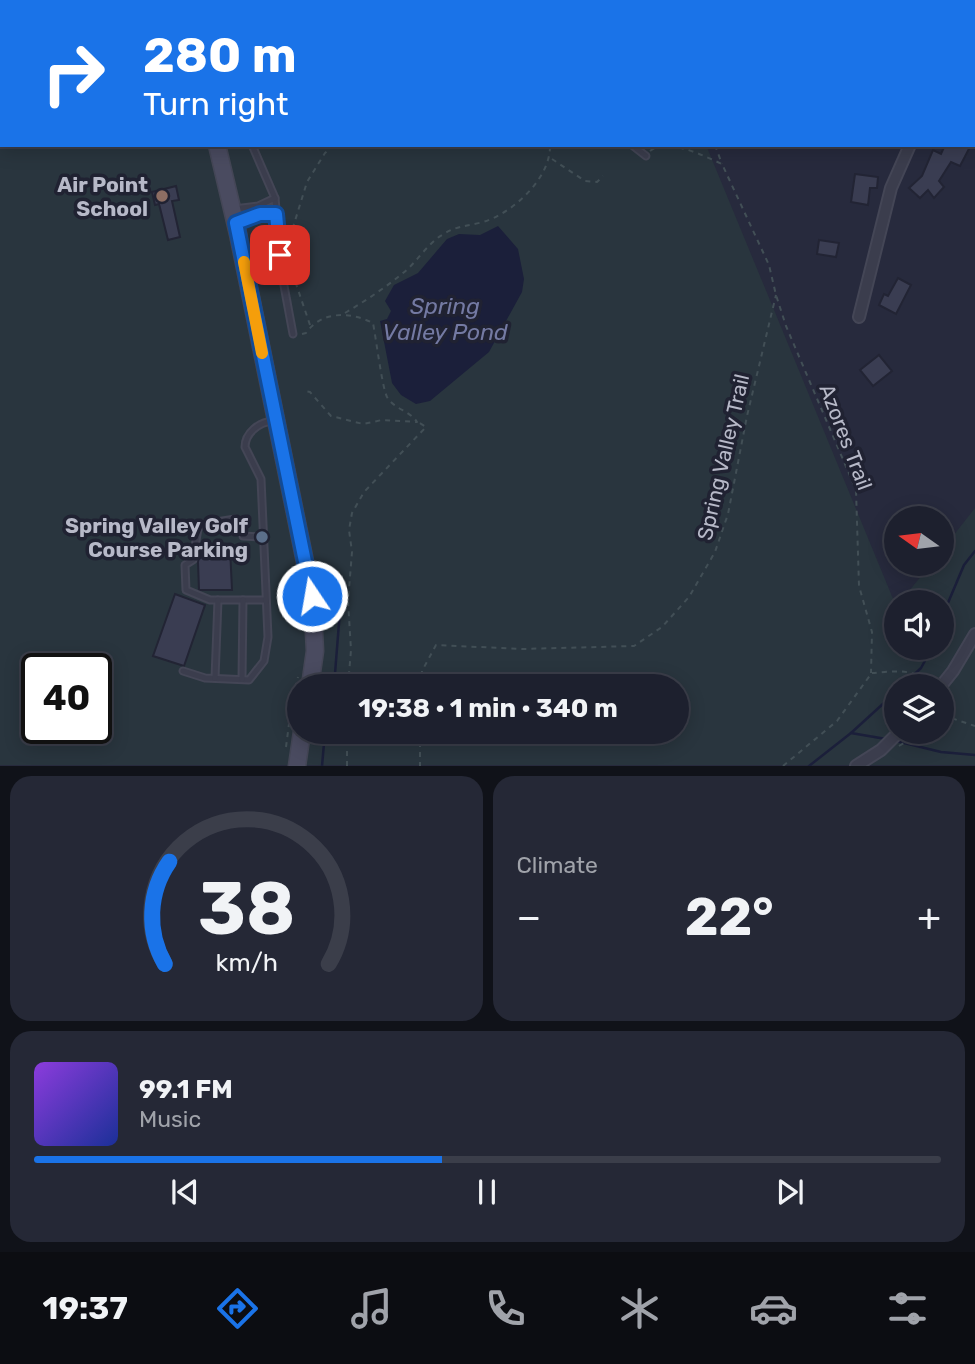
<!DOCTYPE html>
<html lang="en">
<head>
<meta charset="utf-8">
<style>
	:root { --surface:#1d202e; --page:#252836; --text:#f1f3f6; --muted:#a0a3aa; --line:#3b3e4a; --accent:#1a73e8 }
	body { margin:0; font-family:Rubik,sans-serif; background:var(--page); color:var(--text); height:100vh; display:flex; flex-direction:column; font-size:26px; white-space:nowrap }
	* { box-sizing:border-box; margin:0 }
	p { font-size:23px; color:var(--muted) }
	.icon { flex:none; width:38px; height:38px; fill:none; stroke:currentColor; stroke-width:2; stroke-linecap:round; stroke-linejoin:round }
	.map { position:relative; height:766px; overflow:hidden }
	.panel { display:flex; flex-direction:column; gap:10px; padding:10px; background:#101219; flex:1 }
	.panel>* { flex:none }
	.banner { position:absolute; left:0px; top:0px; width:976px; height:147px; box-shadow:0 4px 18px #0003,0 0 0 2px var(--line); background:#1a73e8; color:#fff; overflow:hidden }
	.needle { width:46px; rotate:284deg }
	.tools { position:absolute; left:884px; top:506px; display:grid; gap:14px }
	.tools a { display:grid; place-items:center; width:70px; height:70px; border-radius:50%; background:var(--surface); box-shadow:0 4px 18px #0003,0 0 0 2px var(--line); font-size:35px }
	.speed { position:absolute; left:21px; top:653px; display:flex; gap:14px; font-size:35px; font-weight:700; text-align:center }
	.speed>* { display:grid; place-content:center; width:91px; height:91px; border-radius:50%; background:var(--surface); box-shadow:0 4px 18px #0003,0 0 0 2px var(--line); line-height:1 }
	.speed .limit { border:4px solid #111; border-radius:10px; background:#fff; color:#111 }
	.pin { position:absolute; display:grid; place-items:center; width:60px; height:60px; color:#fff; margin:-30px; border-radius:14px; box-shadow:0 4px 10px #0006 }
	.me { position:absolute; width:77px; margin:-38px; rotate:348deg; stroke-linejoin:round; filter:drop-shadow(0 0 5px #0008) }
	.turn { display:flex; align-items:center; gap:24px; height:147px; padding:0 28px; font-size:32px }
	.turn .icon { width:91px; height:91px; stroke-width:2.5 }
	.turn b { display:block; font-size:49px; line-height:60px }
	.big { font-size:52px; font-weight:700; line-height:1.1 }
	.panel .widget { flex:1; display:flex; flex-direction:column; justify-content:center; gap:10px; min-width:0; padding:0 24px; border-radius:21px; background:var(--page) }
	.panel .dial { align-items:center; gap:0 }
	.dial svg { height:182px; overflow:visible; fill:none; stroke:var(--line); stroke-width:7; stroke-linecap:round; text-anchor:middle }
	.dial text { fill:var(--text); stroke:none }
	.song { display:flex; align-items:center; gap:21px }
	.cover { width:84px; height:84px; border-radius:10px; background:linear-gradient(135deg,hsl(270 70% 55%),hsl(230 70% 35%)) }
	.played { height:7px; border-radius:4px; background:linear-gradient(90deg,var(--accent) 45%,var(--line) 45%) }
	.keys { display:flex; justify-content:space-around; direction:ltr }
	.heat { display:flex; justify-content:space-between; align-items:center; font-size:38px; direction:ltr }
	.panel .tiles { flex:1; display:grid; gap:10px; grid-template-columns:1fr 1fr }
	.widget:last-child { grid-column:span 2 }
	.trip { position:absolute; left:287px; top:674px; width:402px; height:70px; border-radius:35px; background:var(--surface); box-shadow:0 4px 18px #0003,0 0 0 2px var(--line); font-weight:700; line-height:70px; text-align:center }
	.dock { display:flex; height:112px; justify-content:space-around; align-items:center; background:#0c0d12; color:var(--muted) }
	.dock .icon { width:49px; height:49px }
	.dock .selected { color:var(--accent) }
	.dock b { font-size:32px; color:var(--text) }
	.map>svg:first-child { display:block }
	.green { fill:#29353e; fill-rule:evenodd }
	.water { fill:#1b1f3a }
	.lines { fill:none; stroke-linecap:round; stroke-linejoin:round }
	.stream { stroke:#1b1f3a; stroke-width:2.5 }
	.building { fill:#3a3d52; stroke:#222434; stroke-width:2 }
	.lane-casing { stroke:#444656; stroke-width:9 }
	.street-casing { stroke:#444656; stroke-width:14 }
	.secondary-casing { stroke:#444656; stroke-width:19 }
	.path { stroke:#424f56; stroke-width:2; stroke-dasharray:5 5; stroke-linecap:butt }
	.lane { stroke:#3b3d4d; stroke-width:5 }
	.street { stroke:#3b3d4d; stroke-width:10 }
	.secondary { stroke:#4a4b60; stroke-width:16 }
	.route-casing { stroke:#114b97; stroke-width:18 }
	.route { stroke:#1a73e8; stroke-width:12 }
	.slow { stroke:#f59e0b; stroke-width:12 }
	.education-dot { fill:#8d6e63; stroke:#202232; stroke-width:2.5 }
	.service-dot { fill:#5c6f8a; stroke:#202232; stroke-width:2.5 }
	.labels { text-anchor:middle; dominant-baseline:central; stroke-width:7; stroke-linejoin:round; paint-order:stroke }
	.poi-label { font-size:21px; font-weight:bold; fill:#b7b9c8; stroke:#202232; text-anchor:end }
	.street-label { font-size:21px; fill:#b7b9c8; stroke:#202232 }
	.water-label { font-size:23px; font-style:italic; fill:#747aa3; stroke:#202232 }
</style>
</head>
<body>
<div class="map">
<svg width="975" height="766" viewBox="0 0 975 766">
	<rect width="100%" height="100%" fill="#272a3d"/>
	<path class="green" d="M 0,0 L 645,0 L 646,2 L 2,2 L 2,145 L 706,145 L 896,606 L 896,648 L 942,648 L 942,602 L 900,602 L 931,564 L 942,564 L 942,550 L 975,508 L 975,765 L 0,765 ZM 37,668 L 96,668 L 96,728 L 37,728 ZM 299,686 L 677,686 L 677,732 L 299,732 ZM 896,686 L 942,686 L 942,732 L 896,732 Z"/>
	<polygon class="water" points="498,226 518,249 524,279 522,292 489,352 430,401 416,404 401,395 392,383 380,321 387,319 391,311 385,301 394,285 418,273 447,239 459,234 480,235"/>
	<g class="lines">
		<g class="stream">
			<polyline points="942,617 964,565 975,551"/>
			<polyline points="334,686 341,598"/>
			<polyline points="902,686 921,668 932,648"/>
			<polyline points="851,733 886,739"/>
			<polyline points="896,741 941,752 975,755"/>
			<polyline points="322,766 325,732"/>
			<polyline points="809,766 851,733 896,692"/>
		</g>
	</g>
	<g class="building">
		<polygon points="945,145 971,145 960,166 951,162 939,181 944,187 934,198 928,190 920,198 909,188 922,176 933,150 941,154"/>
		<polygon points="855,174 878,177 877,188 870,188 868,205 851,202"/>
		<polygon points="176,186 179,200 172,201 180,237 168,240 159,204 155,205 152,192"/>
		<polygon points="819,240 839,243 836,257 817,254"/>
		<polygon points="898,278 911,285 896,314 879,305 884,294 888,296"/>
		<polygon points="879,355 892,371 873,386 860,370"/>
		<polygon points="230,548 232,590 199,590 198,562 200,549"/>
		<polygon points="175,594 205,605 184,666 153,656"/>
	</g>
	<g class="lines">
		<g class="lane-casing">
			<g id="lane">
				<polyline points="447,0 449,2"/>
				<polyline points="248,2 249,0"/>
				<polyline points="252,145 275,198 282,275 293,334"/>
				<polyline points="632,145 646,156"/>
				<polyline points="234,209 258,206 275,198"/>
				<polyline points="239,222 260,214 276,214"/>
				<polyline points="263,537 243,536 242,527 235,519 204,524 198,528 193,560 185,565 186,590 210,600 266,600"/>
				<path d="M 183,671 L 205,678 L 249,680 L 264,661 L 268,637 L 261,479 L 245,447 C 245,433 259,422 273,421"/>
				<polyline points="215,678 218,600"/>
				<polyline points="242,679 243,600"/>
			</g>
		</g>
		<g class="street-casing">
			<g id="street">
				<polyline points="931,0 931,2"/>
				<polyline points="0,29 2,29"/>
				<polyline points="859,317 891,188 910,145"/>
				<polyline points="941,686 953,671 975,634"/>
				<polyline points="856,766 881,750 899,732"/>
			</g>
		</g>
		<g class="secondary-casing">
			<g id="secondary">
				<polyline points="185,2 185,0"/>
				<polyline points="217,145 238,234 312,596 315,651 310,686"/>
				<polyline points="297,766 302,732"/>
			</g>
		</g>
		<g class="path">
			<polyline points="118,0 118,2"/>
			<polyline points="651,0 652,2"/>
			<polyline points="715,145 722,164"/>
			<path d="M 650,151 C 667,137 704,156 722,164 L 769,265 L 776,295 L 786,326 L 856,490 L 859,586 L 872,632 L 871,673"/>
			<polyline points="552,159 585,181 597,182 603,176"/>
			<path d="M 345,313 C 365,301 385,288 403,273 C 417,262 427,244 442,235 C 455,226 468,226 483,222 C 513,213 551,178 550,145"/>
			<polyline points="310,325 290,266 290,237 307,182 325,153 334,145"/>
			<path d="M 302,334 L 306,333 C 322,310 351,312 373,323 C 376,338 382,387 387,397 C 394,409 410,411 417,422 L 382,420 L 363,424 L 331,416 L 310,392 L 304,391"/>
			<path d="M 872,673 C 890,672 918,666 927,686"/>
			<polyline points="348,686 351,650 348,601 352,552 349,530 352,513 364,492 426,427 418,422"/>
			<polyline points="421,686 422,671 436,645 522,649 634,646 662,627 689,597 715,552 728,514 747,416 776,295"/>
			<polyline points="942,718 951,718 975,726"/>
			<polyline points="420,732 420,766"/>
			<polyline points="899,746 922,732"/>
			<polyline points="286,747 292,701 298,677"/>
			<polyline points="347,766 347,732"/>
			<polyline points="783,766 837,721 871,674"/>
		</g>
		<use href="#lane" class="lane"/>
		<use href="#street" class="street"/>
		<use href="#secondary" class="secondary"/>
	</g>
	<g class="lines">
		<g class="route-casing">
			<polyline id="route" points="280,255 276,214 260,214 236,223 312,596"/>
		</g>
		<use href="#route" class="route"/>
		<polyline class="slow" points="244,262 262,353"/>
	</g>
	<circle class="education-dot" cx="162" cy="196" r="7"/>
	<circle class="service-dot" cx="262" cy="537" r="7"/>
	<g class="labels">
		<g class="poi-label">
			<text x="148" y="184">Air Point<tspan x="148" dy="24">School</tspan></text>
			<text x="248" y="525">Spring Valley Golf<tspan x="248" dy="24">Course Parking</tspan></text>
		</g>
		<g class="street-label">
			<text transform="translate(846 437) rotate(69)">Azores Trail</text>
			<text transform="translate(723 457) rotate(-77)">Spring Valley Trail</text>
		</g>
		<g class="water-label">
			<text x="445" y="306">Spring<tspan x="445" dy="26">Valley Pond</tspan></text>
		</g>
	</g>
</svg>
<div class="tools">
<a><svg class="needle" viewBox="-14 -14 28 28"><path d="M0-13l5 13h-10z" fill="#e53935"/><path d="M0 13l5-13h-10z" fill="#a0a3aa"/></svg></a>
<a><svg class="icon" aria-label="sound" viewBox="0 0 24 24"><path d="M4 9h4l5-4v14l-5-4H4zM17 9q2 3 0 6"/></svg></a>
<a><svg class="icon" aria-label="layers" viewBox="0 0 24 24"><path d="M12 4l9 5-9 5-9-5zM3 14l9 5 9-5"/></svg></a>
</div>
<div class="speed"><div class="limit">40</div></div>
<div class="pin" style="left:280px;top:255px;background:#d93025"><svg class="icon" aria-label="arrive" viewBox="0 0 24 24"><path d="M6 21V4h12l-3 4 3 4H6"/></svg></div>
<svg class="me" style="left:312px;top:596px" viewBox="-20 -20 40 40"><circle r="17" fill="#1a73e8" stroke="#fff" stroke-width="3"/><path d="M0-11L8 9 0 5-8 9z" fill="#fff"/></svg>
<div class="trip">19:38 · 1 min · 340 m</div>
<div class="banner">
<div class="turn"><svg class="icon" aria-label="right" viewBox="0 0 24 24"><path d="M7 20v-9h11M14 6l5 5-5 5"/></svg><div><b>280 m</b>Turn right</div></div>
</div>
</div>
<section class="panel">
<div class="tiles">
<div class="widget dial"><svg viewBox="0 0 100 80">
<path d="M14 69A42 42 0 1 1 86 69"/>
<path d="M14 69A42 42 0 0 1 16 24" stroke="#1a73e8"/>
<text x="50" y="56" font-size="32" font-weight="700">38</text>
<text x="50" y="72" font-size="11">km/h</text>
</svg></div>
<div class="widget"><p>Climate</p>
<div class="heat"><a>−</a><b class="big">22°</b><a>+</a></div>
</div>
<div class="widget">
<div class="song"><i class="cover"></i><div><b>99.1 FM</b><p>Music</p></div></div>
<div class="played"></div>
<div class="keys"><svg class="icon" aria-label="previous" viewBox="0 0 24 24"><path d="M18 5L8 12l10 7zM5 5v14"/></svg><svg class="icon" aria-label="pause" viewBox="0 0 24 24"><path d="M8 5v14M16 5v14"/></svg><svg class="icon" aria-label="next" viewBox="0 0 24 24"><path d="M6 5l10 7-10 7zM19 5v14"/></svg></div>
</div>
</div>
</section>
<nav class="dock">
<b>19:37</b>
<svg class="icon selected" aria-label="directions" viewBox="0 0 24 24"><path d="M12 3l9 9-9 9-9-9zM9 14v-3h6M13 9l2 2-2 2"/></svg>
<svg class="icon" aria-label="music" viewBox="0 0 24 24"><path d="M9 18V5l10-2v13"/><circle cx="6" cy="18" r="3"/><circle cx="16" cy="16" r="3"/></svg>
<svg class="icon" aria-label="phone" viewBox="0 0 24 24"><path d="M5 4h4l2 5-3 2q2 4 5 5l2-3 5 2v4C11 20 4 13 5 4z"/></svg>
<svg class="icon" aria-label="climate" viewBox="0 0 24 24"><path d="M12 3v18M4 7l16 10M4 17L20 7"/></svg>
<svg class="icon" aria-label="car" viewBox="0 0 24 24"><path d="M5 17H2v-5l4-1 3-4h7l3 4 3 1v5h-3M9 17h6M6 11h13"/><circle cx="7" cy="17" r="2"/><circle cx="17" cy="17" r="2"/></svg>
<svg class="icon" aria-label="filters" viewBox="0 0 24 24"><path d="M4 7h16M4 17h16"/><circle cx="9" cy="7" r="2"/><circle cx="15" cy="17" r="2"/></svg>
</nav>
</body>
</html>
